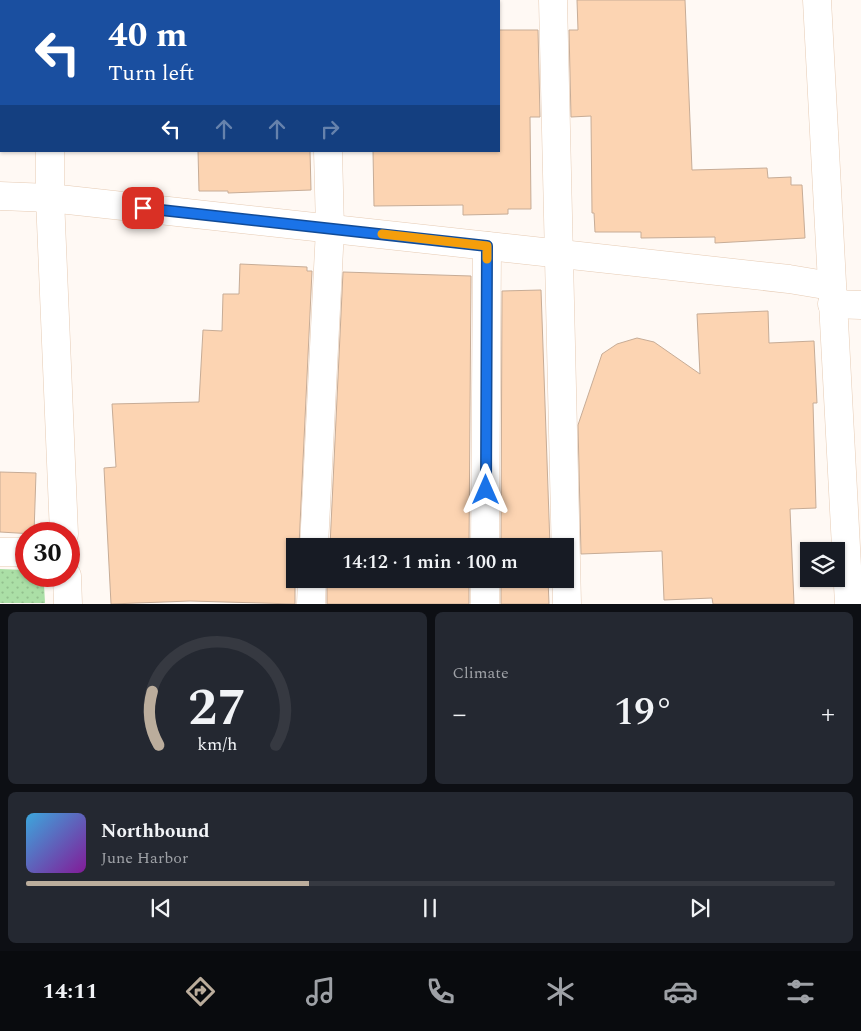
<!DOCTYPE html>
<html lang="en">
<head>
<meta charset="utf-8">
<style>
	:root { --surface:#171b24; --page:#242831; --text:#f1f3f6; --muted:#9ea1a6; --line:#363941; --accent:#bbad9c }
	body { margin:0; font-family:Spectral,serif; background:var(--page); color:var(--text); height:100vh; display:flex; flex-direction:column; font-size:19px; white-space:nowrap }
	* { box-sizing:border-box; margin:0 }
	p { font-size:16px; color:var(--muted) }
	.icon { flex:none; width:28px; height:28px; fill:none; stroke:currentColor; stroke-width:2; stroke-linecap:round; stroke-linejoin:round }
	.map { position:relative; height:604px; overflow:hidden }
	.details { display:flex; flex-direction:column; gap:8px; padding:8px; background:#0d0f14; flex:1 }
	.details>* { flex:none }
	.banner { position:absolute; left:0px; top:0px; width:500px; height:152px; box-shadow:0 1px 4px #0004; background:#1a4fa0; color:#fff; overflow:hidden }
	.tools { position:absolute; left:800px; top:542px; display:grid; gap:10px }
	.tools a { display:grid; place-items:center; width:45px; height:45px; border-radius:0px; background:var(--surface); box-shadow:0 1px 4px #0004; font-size:25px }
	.speed { position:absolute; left:15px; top:522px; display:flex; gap:10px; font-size:25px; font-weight:700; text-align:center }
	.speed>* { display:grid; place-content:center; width:65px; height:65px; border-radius:50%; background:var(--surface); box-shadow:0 1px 4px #0004; line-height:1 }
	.speed .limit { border:8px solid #d22; background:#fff; color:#111 }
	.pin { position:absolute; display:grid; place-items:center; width:42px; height:42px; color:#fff; margin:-21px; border-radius:10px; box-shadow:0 2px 8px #0006 }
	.me { position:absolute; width:55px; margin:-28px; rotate:0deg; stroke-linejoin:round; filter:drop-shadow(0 0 4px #0008) }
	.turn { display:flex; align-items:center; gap:18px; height:105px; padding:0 25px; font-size:22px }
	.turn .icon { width:65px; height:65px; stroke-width:2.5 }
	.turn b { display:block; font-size:35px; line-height:42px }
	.lanes { display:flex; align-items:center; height:48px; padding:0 25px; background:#0003; justify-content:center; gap:25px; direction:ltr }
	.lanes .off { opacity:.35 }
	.big { font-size:38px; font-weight:600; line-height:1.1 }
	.details .card { flex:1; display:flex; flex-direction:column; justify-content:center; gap:8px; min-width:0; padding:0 18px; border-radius:8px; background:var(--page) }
	.details .dial { align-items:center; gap:0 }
	.dial svg { height:130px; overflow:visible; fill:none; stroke:var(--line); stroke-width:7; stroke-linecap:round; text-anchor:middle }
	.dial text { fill:var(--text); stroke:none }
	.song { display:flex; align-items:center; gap:15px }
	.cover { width:60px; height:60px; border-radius:8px; background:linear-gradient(135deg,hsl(200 70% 55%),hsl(290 70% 35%)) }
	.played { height:5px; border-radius:2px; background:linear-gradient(90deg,var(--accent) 35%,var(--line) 35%) }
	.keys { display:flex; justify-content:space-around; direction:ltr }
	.heat { display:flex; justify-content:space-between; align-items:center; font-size:28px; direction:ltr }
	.details .tiles { flex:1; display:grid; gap:8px; grid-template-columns:1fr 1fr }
	.card:last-child { grid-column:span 2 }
	.trip { position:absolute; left:286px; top:538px; width:288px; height:50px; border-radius:0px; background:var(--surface); box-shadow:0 1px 4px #0004; font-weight:600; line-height:50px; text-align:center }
	.dock { display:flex; height:80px; justify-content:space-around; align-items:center; background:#090b0e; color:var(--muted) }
	.dock .icon { width:35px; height:35px }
	.dock .selected { color:var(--accent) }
	.dock b { font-size:22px; color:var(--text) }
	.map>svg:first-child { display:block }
	.grass { fill:url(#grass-dots) }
	.building { fill:#fcd4b2; stroke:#c7ac96 }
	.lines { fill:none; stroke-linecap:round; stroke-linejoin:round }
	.street-casing { stroke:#e6cbb4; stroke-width:29 }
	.street { stroke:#fff; stroke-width:28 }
	.route-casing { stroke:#114b97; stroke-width:12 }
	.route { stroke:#1a73e8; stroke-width:9 }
	.slow { stroke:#f59e0b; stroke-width:9 }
</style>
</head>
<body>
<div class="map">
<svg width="861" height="604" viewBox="0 0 861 604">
	<defs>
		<pattern id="grass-dots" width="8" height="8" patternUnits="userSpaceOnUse" patternTransform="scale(1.25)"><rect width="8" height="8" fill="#abdfa6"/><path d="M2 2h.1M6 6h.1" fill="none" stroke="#93bf8e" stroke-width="1.8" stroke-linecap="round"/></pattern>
	</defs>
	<rect width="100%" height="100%" fill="#fff9f4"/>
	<polygon class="grass" points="0,569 26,570 26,576 35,576 44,584 45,603 0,603"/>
	<g class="building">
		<polygon points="577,0 685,0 692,170 767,168 768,178 791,177 791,185 802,185 805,238 715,243 715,237 641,238 641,232 595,232 594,213 592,213 591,116 571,117 569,30 578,30"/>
		<polygon points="499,30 538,30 540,117 530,117 531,209 508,209 508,214 463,215 463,205 374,206 373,151 499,151"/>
		<polygon points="198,151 310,151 311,190 228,193 228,191 199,191"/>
		<polygon points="240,264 307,267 307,271 312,271 299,546 295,546 295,604 190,601 111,604 104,468 116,467 112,404 199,402 203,330 222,331 223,294 239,294"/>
		<polygon points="343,272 471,276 469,546 330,546"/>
		<polygon points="541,290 550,546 501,546 502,291"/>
		<polygon points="768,311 769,343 814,341 817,403 813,403 816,508 790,509 794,604 713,604 712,598 664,600 662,551 581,554 578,425 602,354 617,344 637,338 654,342 700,374 697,314"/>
		<polygon points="0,472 36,473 34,534 0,532"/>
		<rect x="327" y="579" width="142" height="25"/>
		<polygon points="501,579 548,579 549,604 501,604"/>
	</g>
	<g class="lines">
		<g class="street-casing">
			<g id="street">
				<polyline points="325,0 325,1"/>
				<polyline points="553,0 567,604"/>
				<polyline points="817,0 849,604"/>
				<polyline points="51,1 51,0"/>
				<polyline points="0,34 1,34"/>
				<polyline points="50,151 50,198 64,534"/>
				<polyline points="0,196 50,198 789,279 831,286"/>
				<polyline points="832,304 861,305"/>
				<polyline points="314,546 330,229 328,151"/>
				<polyline points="485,546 487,246"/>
				<polyline points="0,552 26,552"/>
				<polyline points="67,576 68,604"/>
				<polyline points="311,604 312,579"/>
				<polyline points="485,604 485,579"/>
			</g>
		</g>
		<use href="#street" class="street"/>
	</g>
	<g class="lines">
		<g class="route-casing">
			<polyline id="route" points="143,208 487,246 486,490"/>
		</g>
		<use href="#route" class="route"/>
		<polyline class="slow" points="382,234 487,246 487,259"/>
	</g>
</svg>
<div class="tools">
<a><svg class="icon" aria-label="layers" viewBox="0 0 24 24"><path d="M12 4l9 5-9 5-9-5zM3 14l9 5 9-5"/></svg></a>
</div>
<div class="speed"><div class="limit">30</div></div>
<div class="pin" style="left:143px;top:208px;background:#d93025"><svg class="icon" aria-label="arrive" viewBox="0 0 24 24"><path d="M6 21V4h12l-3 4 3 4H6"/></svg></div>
<svg class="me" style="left:486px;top:490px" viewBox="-20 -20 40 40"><path d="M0-17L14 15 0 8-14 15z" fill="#1a73e8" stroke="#fff" stroke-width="4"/></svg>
<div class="trip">14:12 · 1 min · 100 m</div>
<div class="banner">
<div class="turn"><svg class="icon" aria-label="left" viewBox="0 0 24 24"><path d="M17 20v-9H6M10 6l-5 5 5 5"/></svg><div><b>40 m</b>Turn left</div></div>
<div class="lanes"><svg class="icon" aria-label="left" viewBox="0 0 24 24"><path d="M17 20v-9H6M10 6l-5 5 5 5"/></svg><svg class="icon off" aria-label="ahead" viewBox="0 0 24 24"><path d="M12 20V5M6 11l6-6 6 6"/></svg><svg class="icon off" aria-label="ahead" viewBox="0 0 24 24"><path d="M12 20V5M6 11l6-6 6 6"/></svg><svg class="icon off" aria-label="right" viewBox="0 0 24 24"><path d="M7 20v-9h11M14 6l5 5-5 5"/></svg></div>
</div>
</div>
<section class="details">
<div class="tiles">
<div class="card dial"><svg viewBox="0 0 100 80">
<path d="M14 69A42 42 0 1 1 86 69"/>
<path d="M14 69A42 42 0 0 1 10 36" stroke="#bbad9c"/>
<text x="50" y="56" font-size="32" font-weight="700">27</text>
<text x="50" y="72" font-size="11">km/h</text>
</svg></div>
<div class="card"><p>Climate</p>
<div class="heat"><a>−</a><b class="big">19°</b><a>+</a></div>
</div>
<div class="card">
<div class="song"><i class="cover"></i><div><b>Northbound</b><p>June Harbor</p></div></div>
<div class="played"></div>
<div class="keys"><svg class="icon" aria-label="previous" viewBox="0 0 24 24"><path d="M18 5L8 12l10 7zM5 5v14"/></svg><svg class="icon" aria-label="pause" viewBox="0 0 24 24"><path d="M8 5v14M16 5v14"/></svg><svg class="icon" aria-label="next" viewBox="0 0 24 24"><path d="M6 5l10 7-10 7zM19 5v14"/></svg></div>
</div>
</div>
</section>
<nav class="dock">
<b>14:11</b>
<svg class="icon selected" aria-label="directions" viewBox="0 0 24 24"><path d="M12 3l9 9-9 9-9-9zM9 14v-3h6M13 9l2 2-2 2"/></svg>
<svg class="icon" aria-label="music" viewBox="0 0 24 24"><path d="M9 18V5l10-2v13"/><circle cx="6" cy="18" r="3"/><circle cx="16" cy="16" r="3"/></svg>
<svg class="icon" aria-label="phone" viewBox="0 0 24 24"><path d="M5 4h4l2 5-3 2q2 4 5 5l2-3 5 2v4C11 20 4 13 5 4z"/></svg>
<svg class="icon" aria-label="climate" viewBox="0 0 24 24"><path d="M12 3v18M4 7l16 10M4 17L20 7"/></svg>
<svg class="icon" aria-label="car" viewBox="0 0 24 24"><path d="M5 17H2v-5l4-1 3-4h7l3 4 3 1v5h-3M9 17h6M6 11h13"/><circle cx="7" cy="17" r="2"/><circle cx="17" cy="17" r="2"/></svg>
<svg class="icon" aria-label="filters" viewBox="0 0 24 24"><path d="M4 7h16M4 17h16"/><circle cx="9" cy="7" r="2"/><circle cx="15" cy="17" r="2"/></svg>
</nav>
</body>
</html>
